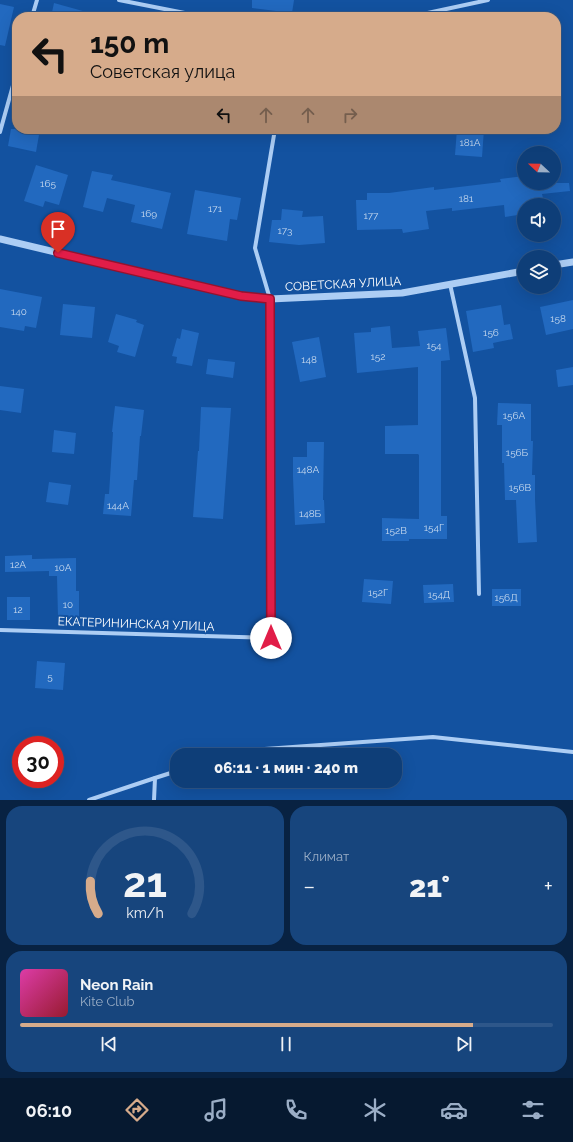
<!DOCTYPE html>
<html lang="ru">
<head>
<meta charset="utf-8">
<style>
	:root { --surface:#0e3e78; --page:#17457d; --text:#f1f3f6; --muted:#9baec6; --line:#2e578a; --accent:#d6ab8b }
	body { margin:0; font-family:Raleway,sans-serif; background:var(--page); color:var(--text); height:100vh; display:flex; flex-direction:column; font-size:15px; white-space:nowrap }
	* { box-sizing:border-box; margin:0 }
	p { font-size:13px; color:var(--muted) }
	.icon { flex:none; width:22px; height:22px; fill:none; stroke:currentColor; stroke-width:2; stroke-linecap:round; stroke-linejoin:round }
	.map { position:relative; height:800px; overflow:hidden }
	.panel { display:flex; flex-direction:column; gap:6px; padding:6px; background:#082242; flex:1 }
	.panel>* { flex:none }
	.hud { position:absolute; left:12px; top:12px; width:549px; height:122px; border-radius:16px; box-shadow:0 4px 16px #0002,0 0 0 1px var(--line); background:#d6ab8b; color:#111; overflow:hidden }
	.needle { width:26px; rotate:292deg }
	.tools { position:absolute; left:517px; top:146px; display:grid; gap:8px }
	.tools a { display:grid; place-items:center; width:44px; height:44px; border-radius:50%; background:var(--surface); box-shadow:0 4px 16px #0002,0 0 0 1px var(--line); font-size:20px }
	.speed { position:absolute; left:12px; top:736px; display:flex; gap:8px; font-size:20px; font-weight:700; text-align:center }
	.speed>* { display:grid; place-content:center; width:52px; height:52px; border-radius:50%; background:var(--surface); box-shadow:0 4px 16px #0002,0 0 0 1px var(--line); line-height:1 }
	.speed .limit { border:6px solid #d22; background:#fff; color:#111 }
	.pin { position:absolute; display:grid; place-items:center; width:34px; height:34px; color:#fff; margin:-41px -17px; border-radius:50% 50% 50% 0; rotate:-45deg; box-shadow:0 0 4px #0007 }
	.pin .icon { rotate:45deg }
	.me { position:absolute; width:44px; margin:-22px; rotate:0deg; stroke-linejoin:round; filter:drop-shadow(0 0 3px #0008) }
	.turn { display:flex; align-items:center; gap:14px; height:84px; padding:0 12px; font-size:18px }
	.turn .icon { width:52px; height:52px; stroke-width:2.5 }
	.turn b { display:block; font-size:28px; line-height:34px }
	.lanes { display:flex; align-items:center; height:38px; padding:0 12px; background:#0003; justify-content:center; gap:20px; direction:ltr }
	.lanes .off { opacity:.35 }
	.big { font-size:30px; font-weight:800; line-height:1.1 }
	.panel .widget { flex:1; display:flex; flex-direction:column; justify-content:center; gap:6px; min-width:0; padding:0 14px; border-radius:16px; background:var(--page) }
	.panel .dial { align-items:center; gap:0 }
	.dial svg { height:104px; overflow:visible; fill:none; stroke:var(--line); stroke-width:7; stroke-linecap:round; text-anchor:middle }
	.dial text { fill:var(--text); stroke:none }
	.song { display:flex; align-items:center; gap:12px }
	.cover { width:48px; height:48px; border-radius:6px; background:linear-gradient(135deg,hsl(320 70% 55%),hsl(350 70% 35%)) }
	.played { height:4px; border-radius:2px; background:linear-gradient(90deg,var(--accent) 85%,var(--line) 85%) }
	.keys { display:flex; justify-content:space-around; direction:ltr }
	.heat { display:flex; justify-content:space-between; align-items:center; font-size:22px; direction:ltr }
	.panel .tiles { flex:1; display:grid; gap:6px; grid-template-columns:1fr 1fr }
	.widget:last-child { grid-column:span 2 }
	.trip { position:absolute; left:170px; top:748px; width:232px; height:40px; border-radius:16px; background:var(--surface); box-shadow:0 4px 16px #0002,0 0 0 1px var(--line); font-weight:800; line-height:40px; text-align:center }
	.tabs { display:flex; height:64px; justify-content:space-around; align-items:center; background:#061930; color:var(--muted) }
	.tabs .icon { width:28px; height:28px }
	.tabs .selected { color:var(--accent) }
	.tabs b { font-size:18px; color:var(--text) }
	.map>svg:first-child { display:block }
	.building { fill:#2269bf }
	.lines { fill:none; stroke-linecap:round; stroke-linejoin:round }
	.minor { stroke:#accdf4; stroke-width:4 }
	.tertiary { stroke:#accdf4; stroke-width:7 }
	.route-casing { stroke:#92132f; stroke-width:10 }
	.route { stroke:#e11d48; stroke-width:7 }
	.labels { text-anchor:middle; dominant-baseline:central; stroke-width:4; stroke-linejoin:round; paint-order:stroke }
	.number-label { font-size:10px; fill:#c8daef }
	.street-label { font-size:12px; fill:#fff; stroke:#1352a0 }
</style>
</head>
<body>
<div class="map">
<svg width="573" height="800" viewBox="0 0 573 800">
	<rect width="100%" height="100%" fill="#1352a0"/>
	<g class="building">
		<polygon points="252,0 294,0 292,13 252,8"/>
		<polygon points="54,3 90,13 90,17 51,17"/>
		<polygon points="0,4 14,7 5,46 0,45"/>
		<polygon points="11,129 40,129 36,152 8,146"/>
		<polygon points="457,129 484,129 482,157 455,155"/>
		<polygon points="36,165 68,175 59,205 45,201 43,207 24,201"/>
		<polygon points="92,171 113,175 111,180 171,193 162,229 131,222 135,205 107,198 103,212 83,207"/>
		<polygon points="524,176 524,183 569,183 570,191 542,194 543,198 534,199 535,205 524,205 524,214 505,217 504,205 452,211 452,208 426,211 429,229 403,233 402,229 357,230 356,200 367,200 367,193 389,193 434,187 434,190 501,182 500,179"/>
		<polygon points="195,190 241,198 237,220 230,219 227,241 187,234"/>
		<polygon points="282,209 303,211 302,217 323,216 325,243 299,245 269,242 272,220 281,220"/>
		<polygon points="0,289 42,297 36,328 25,326 24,331 0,327"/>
		<polygon points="573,300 573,329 546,335 540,307"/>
		<polygon points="63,304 95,307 92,338 60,335"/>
		<polygon points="501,305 504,325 510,324 513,339 493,343 494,348 473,352 466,311"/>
		<polygon points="116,314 137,320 136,322 144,325 135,357 117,352 119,346 108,342"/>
		<polygon points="390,326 392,348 420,346 418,331 446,328 450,360 441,361 441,516 447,516 447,539 409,539 409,541 382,541 382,518 419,519 419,455 418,454 385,454 385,426 418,425 418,367 357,373 354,333 371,332 371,328"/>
		<polygon points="182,329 199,333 192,366 176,363 177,357 172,356 177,338 180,339"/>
		<polygon points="319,337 326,377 300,382 292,342"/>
		<polygon points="208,359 235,362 233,378 206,374"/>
		<polygon points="573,367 573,385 558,387 556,370"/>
		<polygon points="0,386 24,389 21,413 0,410"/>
		<polygon points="498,403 531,404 531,441 533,441 532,475 535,475 535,499 537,542 518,543 516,500 505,500 504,463 502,463 502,425 497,425"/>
		<polygon points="115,406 144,410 141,436 140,436 137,480 134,480 131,516 103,514 105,494 109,494 113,432 112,432"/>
		<polygon points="201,407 231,408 223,519 193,517 198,451 199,451"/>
		<polygon points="54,430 76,433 74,454 52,452"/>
		<polygon points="307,442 324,442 323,500 324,500 325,523 295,525 293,477 293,457 307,457"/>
		<polygon points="49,482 71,485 68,505 46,502"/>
		<polygon points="32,555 32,559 76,558 76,591 79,591 79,617 58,617 57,576 49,576 49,571 5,572 5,556"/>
		<polygon points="364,579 393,581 391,604 362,602"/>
		<polygon points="453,584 454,602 424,603 423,585"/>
		<rect x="492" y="589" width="29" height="17"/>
		<rect x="7" y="597" width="23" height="23"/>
		<polygon points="37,661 65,663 63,690 35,688"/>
	</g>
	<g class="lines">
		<g class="minor">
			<polyline points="119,0 205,17"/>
			<polyline points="32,17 37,0"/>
			<polyline points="409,17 488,0"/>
			<polyline points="0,132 17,71"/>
			<polyline points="450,284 475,398 479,594"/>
			<polyline points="0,630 271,638 270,299 255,248 275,129"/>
			<polyline points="234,755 252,750 433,737 573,752"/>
			<polyline points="89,800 155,778"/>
			<polyline points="154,800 155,778 177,771"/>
		</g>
		<g class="tertiary">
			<polyline points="0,239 241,296 270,299 402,293 524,271"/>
			<polyline points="554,265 573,262"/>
		</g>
	</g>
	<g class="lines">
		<g class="route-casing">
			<polyline id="route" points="58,253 241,296 270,299 271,638"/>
		</g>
		<use href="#route" class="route"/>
	</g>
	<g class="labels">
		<g class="number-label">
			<text x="470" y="142">181А</text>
			<text x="48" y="183">165</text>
			<text x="466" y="198">181</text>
			<text x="215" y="208">171</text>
			<text x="149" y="213">169</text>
			<text x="371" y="215">177</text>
			<text x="285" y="230">173</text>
			<text x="19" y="311">140</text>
			<text x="558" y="318">158</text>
			<text x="491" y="332">156</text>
			<text x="434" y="345">154</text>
			<text x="378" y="356">152</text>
			<text x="309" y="359">148</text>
			<text x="514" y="415">156А</text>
			<text x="517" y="452">156Б</text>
			<text x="308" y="469">148А</text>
			<text x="520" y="487">156В</text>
			<text x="118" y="505">144А</text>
			<text x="310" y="513">148Б</text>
			<text x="434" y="527">154Г</text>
			<text x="396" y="530">152В</text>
			<text x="18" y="564">12А</text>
			<text x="63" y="567">10А</text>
			<text x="378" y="592">152Г</text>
			<text x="439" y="594">154Д</text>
			<text x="506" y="597">156Д</text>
			<text x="68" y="604">10</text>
			<text x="18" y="609">12</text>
			<text x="50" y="676">5</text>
		</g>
		<g class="street-label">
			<text transform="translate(343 284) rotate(-3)">СОВЕТСКАЯ УЛИЦА</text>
			<text transform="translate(136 624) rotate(2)">ЕКАТЕРИНИНСКАЯ УЛИЦА</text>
		</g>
	</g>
</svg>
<div class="tools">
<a><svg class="needle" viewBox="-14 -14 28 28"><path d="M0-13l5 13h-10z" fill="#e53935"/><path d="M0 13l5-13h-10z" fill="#9baec6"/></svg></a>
<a><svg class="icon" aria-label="sound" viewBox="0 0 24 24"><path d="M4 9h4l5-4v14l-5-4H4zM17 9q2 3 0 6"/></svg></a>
<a><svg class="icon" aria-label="layers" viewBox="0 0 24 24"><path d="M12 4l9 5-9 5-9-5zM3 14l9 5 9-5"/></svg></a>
</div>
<div class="speed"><div class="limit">30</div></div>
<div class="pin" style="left:58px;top:253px;background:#d93025"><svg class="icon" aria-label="arrive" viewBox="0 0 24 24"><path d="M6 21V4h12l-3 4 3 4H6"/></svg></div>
<svg class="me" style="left:271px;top:638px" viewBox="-20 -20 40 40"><circle r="19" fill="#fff"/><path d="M0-13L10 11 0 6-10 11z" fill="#e11d48"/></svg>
<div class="trip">06:11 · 1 мин · 240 m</div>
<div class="hud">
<div class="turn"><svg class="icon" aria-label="left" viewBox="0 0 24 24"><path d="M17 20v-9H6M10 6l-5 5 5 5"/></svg><div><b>150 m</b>Советская улица</div></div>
<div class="lanes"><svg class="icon" aria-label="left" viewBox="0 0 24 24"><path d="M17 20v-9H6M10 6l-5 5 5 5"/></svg><svg class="icon off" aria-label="ahead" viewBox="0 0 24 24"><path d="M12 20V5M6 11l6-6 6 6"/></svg><svg class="icon off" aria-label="ahead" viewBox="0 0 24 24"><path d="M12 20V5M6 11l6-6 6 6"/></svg><svg class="icon off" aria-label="right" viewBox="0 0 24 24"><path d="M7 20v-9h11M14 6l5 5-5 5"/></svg></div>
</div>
</div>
<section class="panel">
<div class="tiles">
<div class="widget dial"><svg viewBox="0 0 100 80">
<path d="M14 69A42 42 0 1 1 86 69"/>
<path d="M14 69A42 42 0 0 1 8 44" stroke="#d6ab8b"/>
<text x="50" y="56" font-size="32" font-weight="700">21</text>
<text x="50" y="72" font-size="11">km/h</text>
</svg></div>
<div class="widget"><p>Климат</p>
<div class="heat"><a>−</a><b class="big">21°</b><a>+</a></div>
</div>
<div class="widget">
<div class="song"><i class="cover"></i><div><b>Neon Rain</b><p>Kite Club</p></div></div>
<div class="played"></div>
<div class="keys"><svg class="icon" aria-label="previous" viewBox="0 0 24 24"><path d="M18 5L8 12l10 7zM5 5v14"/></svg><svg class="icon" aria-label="pause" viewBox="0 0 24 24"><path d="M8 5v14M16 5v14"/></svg><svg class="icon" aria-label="next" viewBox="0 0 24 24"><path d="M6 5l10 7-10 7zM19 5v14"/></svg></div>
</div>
</div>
</section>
<nav class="tabs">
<b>06:10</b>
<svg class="icon selected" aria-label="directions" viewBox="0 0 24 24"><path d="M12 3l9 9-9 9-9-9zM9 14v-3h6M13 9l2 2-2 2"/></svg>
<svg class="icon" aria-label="music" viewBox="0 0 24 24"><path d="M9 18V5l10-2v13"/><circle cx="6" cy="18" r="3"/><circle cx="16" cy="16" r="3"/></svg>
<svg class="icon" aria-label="phone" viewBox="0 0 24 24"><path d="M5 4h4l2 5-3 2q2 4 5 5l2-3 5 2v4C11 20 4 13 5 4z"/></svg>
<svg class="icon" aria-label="climate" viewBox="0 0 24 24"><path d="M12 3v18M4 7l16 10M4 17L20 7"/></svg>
<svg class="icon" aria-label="car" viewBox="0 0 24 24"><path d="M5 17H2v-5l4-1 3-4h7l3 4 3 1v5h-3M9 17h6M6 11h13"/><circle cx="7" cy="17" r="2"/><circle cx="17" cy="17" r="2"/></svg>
<svg class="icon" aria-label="filters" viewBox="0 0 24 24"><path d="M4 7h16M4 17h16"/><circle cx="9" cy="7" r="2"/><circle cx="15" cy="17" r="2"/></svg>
</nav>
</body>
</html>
